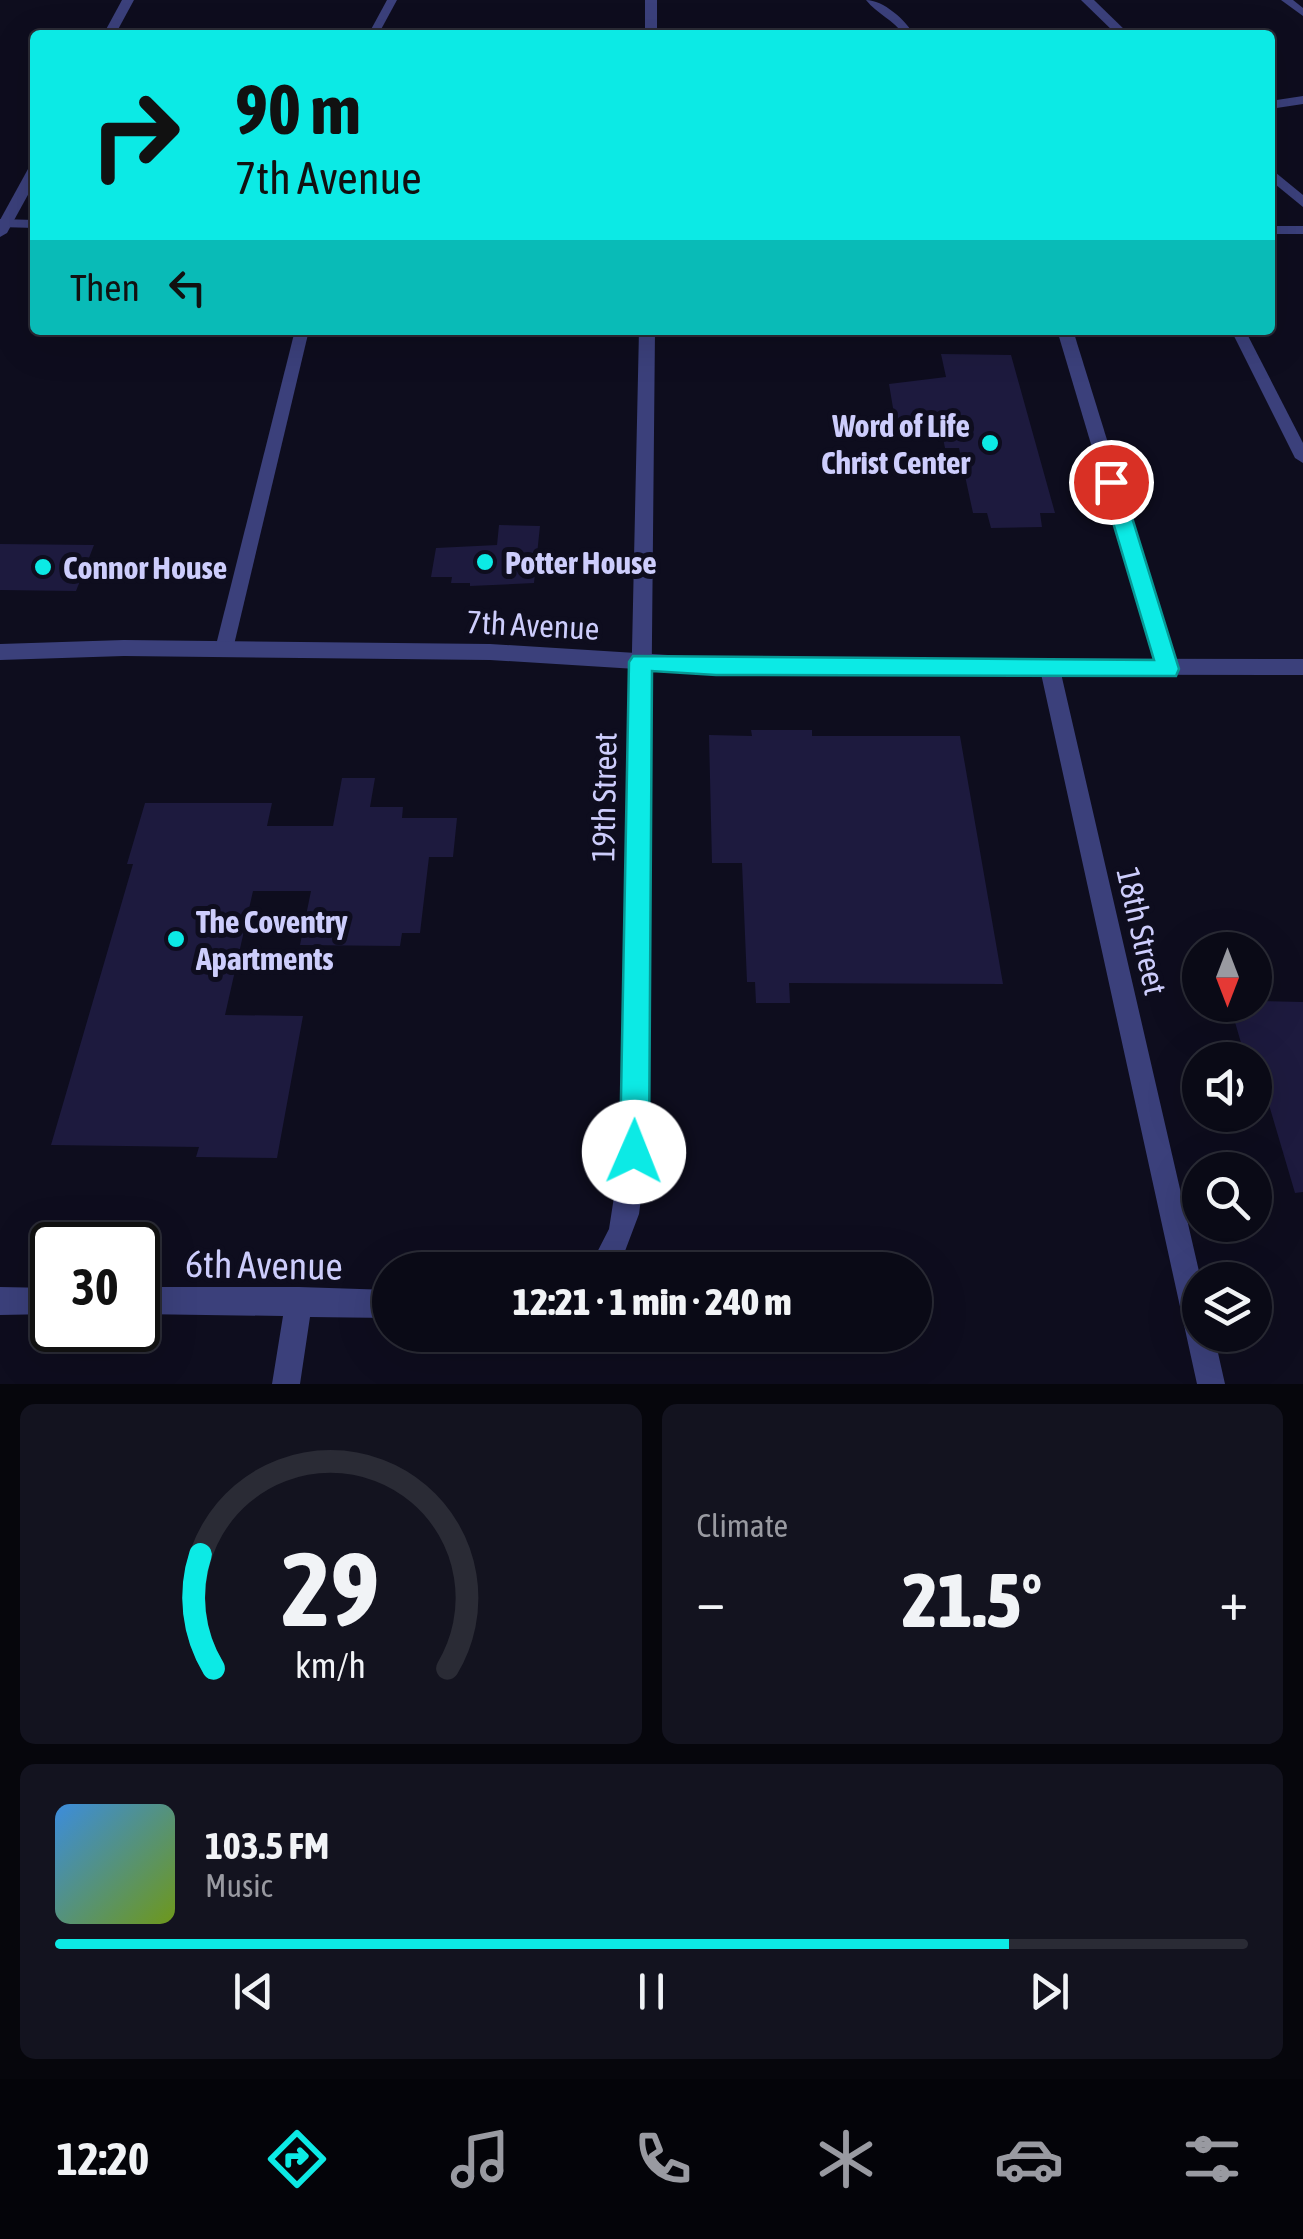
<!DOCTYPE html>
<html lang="en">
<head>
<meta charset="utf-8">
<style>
	:root { --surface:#0a0a16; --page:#13131f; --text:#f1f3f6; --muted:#999aa1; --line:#2a2b35; --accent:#0ceae5 }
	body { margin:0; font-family:"Asap Condensed",sans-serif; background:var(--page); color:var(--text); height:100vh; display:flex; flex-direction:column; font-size:38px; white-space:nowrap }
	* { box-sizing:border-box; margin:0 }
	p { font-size:32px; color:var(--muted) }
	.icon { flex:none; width:55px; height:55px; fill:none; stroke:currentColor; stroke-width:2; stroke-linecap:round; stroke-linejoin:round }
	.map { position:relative; height:1384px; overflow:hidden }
	.details { display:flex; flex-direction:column; gap:20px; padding:20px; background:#06060c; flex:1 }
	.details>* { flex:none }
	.top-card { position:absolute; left:30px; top:30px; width:1245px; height:305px; border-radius:10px; box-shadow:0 10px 40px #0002,0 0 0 2px var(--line); background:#0ceae5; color:#111; overflow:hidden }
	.needle { width:65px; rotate:180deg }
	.tools { position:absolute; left:1182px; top:932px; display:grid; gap:20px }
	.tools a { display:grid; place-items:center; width:90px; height:90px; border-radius:50%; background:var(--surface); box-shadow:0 10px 40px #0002,0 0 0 2px var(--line); font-size:50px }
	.speed { position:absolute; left:30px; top:1222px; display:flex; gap:20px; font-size:50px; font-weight:700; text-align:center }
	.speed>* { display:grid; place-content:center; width:130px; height:130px; border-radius:50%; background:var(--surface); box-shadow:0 10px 40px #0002,0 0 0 2px var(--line); line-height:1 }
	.speed .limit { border:5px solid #111; border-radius:15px; background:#fff; color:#111 }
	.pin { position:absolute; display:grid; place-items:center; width:85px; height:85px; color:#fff; margin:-42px; border:5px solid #fff; border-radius:50%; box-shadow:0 2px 10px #0007 }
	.me { position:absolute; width:110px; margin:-55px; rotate:1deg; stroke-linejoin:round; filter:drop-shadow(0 0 8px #0008) }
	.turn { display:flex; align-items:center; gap:35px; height:210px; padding:0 40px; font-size:45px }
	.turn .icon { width:130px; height:130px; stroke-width:2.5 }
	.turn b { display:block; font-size:70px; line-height:85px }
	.then { display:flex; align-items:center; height:95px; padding:0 40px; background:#0003; gap:20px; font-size:38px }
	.big { font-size:75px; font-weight:800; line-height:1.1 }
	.details .widget { flex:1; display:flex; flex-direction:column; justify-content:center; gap:15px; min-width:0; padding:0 35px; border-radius:15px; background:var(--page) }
	.details .dial { align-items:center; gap:0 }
	.dial svg { height:260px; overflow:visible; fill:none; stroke:var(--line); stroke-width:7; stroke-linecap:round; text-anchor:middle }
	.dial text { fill:var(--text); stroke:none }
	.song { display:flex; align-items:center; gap:30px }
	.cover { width:120px; height:120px; border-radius:15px; background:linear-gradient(135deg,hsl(210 70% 55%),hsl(80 70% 35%)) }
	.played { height:10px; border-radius:5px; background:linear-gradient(90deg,var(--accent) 80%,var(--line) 80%) }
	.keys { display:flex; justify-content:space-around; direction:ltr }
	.heat { display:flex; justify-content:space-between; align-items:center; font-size:55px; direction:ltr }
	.details .tiles { flex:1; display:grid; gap:20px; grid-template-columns:1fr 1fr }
	.widget:last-child { grid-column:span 2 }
	.trip { position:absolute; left:372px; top:1252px; width:560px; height:100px; border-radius:50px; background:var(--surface); box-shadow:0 10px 40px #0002,0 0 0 2px var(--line); font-weight:800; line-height:100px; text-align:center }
	.tabs { display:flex; height:160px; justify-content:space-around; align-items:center; background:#040409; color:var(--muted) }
	.tabs .icon { width:70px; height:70px }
	.tabs .current { color:var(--accent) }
	.tabs b { font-size:45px; color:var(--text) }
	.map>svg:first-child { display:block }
	.building { fill:#1d1a3e }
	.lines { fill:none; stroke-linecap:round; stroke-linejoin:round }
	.service { fill:#3b407b; fill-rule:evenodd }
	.minor { fill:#3b407b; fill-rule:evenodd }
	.tertiary { fill:#3b407b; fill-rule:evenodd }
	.route { fill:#0ceae5; stroke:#089895; stroke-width:2.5 }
	.poi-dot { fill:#0ceae5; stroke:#0e0d1e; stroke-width:4 }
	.labels { text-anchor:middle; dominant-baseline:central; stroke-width:10; stroke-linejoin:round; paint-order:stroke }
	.poi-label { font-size:32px; font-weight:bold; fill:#cdcdfc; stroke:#0e0d1e; text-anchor:start }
	.street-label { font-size:32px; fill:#cdcdfc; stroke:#0e0d1e }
	.near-street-label { font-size:38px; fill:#cdcdfc; stroke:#0e0d1e }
</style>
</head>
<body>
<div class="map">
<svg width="1303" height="1384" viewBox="0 0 1303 1384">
	<rect width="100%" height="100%" fill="#0e0d1e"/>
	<g class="building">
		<polygon points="941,354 1011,355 1055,513 1040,513 1042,527 991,528 987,513 973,513 959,448 945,448 943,438 898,438 889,384 946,377"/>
		<polygon points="499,525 540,526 534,583 470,586 470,583 451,583 452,577 431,577 436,548 497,545"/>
		<polygon points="0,544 94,545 76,591 0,590"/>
		<polygon points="751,730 812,730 812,736 960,736 1003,984 789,983 790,1003 756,1003 755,982 747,982 742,863 712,863 709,735 752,736"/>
		<polygon points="342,778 375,778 370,807 403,807 402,818 457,818 453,857 429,857 420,933 402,933 400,946 300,945 311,891 253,891 225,1015 303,1016 277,1158 196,1157 199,1147 51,1145 133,864 127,864 145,803 272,803 267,826 333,826"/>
		<polygon points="1255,1001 1303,1002 1303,1192 1295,1193 1259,1071 1255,1071 1255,1060 1246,1060 1230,1005 1255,1005"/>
	</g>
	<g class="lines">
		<g class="service">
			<polygon points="387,0 397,0 378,35 368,35"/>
			<path d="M 866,0 C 883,0 906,20 914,35 L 904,35 C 894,20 877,14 866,0 Z"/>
			<polygon points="1281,0 1293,0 1303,8 1303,16"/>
			<polygon points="295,330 309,330 233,649 224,656 215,649"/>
			<polygon points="1231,330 1245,330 1303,443 1303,463 1295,458"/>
		</g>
		<g class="minor">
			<rect x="645" y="0" width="12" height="35"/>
			<polygon points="1303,96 1303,104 1270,109 1270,101"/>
			<polygon points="0,219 35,220 35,228 0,227"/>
			<rect x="1270" y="226" width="33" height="8"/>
			<polygon points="639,330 655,330 647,1152 639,1214 619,1267 617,1270 588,1270 609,1229 621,1152"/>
			<polygon points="1057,330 1073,330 1178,669 1175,674 1161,674 1158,669"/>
			<polygon points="1050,661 1057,664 1060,669 1201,1280 1200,1335 1214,1335 1225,1384 1197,1384 1040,669 1043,664"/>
			<polygon points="0,1287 52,1288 52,1314 0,1315"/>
			<polygon points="299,1287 390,1290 390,1318 310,1317 300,1384 272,1384 283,1316 138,1314 138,1287"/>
		</g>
		<g class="tertiary">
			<polygon points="122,0 134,0 115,35 103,35"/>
			<polygon points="1081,0 1094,0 1130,35 1117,35"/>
			<polygon points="35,165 35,182 7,233 0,237 0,220 28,169"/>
			<polygon points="1270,168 1303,195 1303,207 1270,180"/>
			<polygon points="124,640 490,644 716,658 1303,659 1303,675 716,674 490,660 124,656 0,660 0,644"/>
		</g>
	</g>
	<polygon class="route" points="1111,475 1121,482 1179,669 1176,676 716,675 652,671 649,1152 644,1162 634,1166 624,1162 620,1152 629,662 633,656 1154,660 1101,482"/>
	<g class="poi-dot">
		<circle cx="990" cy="443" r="10"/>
		<circle cx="485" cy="562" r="10"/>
		<circle cx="43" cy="567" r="10"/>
		<circle cx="176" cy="939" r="10"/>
	</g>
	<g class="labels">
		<g class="poi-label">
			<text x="970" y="425" text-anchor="end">Word of Life<tspan x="970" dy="37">Christ Center</tspan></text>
			<text x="505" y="562">Potter House</text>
			<text x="63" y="567">Connor House</text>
			<text x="196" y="921">The Coventry<tspan x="196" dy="37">Apartments</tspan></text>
		</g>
		<g class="street-label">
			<text transform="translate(533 625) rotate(3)">7th Avenue</text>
			<text transform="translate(604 797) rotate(-89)">19th Street</text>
			<text transform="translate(1142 931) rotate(77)">18th Street</text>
		</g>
		<g class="near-street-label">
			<text transform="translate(264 1265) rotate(1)">6th Avenue</text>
		</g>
	</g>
</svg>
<div class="tools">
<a><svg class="needle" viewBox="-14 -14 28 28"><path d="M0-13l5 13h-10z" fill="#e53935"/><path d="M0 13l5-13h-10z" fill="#999aa1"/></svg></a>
<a><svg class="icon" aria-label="sound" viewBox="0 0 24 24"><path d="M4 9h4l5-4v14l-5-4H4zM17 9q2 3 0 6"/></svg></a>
<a><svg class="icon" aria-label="search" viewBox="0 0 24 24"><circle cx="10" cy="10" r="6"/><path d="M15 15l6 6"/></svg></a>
<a><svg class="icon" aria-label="layers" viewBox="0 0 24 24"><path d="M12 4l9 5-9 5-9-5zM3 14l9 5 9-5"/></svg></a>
</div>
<div class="speed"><div class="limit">30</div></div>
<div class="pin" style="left:1111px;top:482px;background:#d93025"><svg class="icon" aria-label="arrive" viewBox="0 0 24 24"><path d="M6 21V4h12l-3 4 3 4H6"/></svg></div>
<svg class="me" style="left:634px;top:1152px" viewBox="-20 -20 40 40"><circle r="19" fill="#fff"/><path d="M0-13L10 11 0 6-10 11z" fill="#0ceae5"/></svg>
<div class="trip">12:21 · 1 min · 240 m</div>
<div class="top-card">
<div class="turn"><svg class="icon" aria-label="right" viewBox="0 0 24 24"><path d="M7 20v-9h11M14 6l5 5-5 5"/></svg><div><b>90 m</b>7th Avenue</div></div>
<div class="then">Then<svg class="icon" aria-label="left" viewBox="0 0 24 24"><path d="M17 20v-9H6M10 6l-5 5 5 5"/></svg></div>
</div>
</div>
<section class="details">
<div class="tiles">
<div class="widget dial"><svg viewBox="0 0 100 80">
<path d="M14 69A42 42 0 1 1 86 69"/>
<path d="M14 69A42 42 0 0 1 10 34" stroke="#0ceae5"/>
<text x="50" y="56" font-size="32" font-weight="700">29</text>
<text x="50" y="72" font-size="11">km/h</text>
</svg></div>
<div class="widget"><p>Climate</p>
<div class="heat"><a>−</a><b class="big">21.5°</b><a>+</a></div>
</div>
<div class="widget">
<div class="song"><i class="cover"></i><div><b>103.5 FM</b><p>Music</p></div></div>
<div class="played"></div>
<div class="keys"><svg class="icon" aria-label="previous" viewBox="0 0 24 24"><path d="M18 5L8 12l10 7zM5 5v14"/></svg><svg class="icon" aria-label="pause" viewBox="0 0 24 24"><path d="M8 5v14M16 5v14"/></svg><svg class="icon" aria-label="next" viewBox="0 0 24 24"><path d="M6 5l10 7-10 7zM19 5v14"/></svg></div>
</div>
</div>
</section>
<nav class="tabs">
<b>12:20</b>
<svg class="icon current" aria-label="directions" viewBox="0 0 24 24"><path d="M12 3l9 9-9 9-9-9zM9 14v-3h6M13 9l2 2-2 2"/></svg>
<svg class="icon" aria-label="music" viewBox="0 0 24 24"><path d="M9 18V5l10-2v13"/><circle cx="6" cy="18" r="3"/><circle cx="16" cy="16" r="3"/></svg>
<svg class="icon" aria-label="phone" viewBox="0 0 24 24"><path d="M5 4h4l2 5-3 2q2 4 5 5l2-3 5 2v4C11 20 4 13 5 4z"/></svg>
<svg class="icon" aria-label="climate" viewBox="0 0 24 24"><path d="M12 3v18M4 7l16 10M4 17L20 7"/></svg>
<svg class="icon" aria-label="car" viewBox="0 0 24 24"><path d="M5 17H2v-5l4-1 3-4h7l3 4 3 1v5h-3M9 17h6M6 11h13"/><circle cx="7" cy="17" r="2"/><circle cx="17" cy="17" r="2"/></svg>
<svg class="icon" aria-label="filters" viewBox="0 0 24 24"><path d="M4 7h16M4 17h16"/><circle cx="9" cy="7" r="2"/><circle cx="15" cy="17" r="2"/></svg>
</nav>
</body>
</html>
